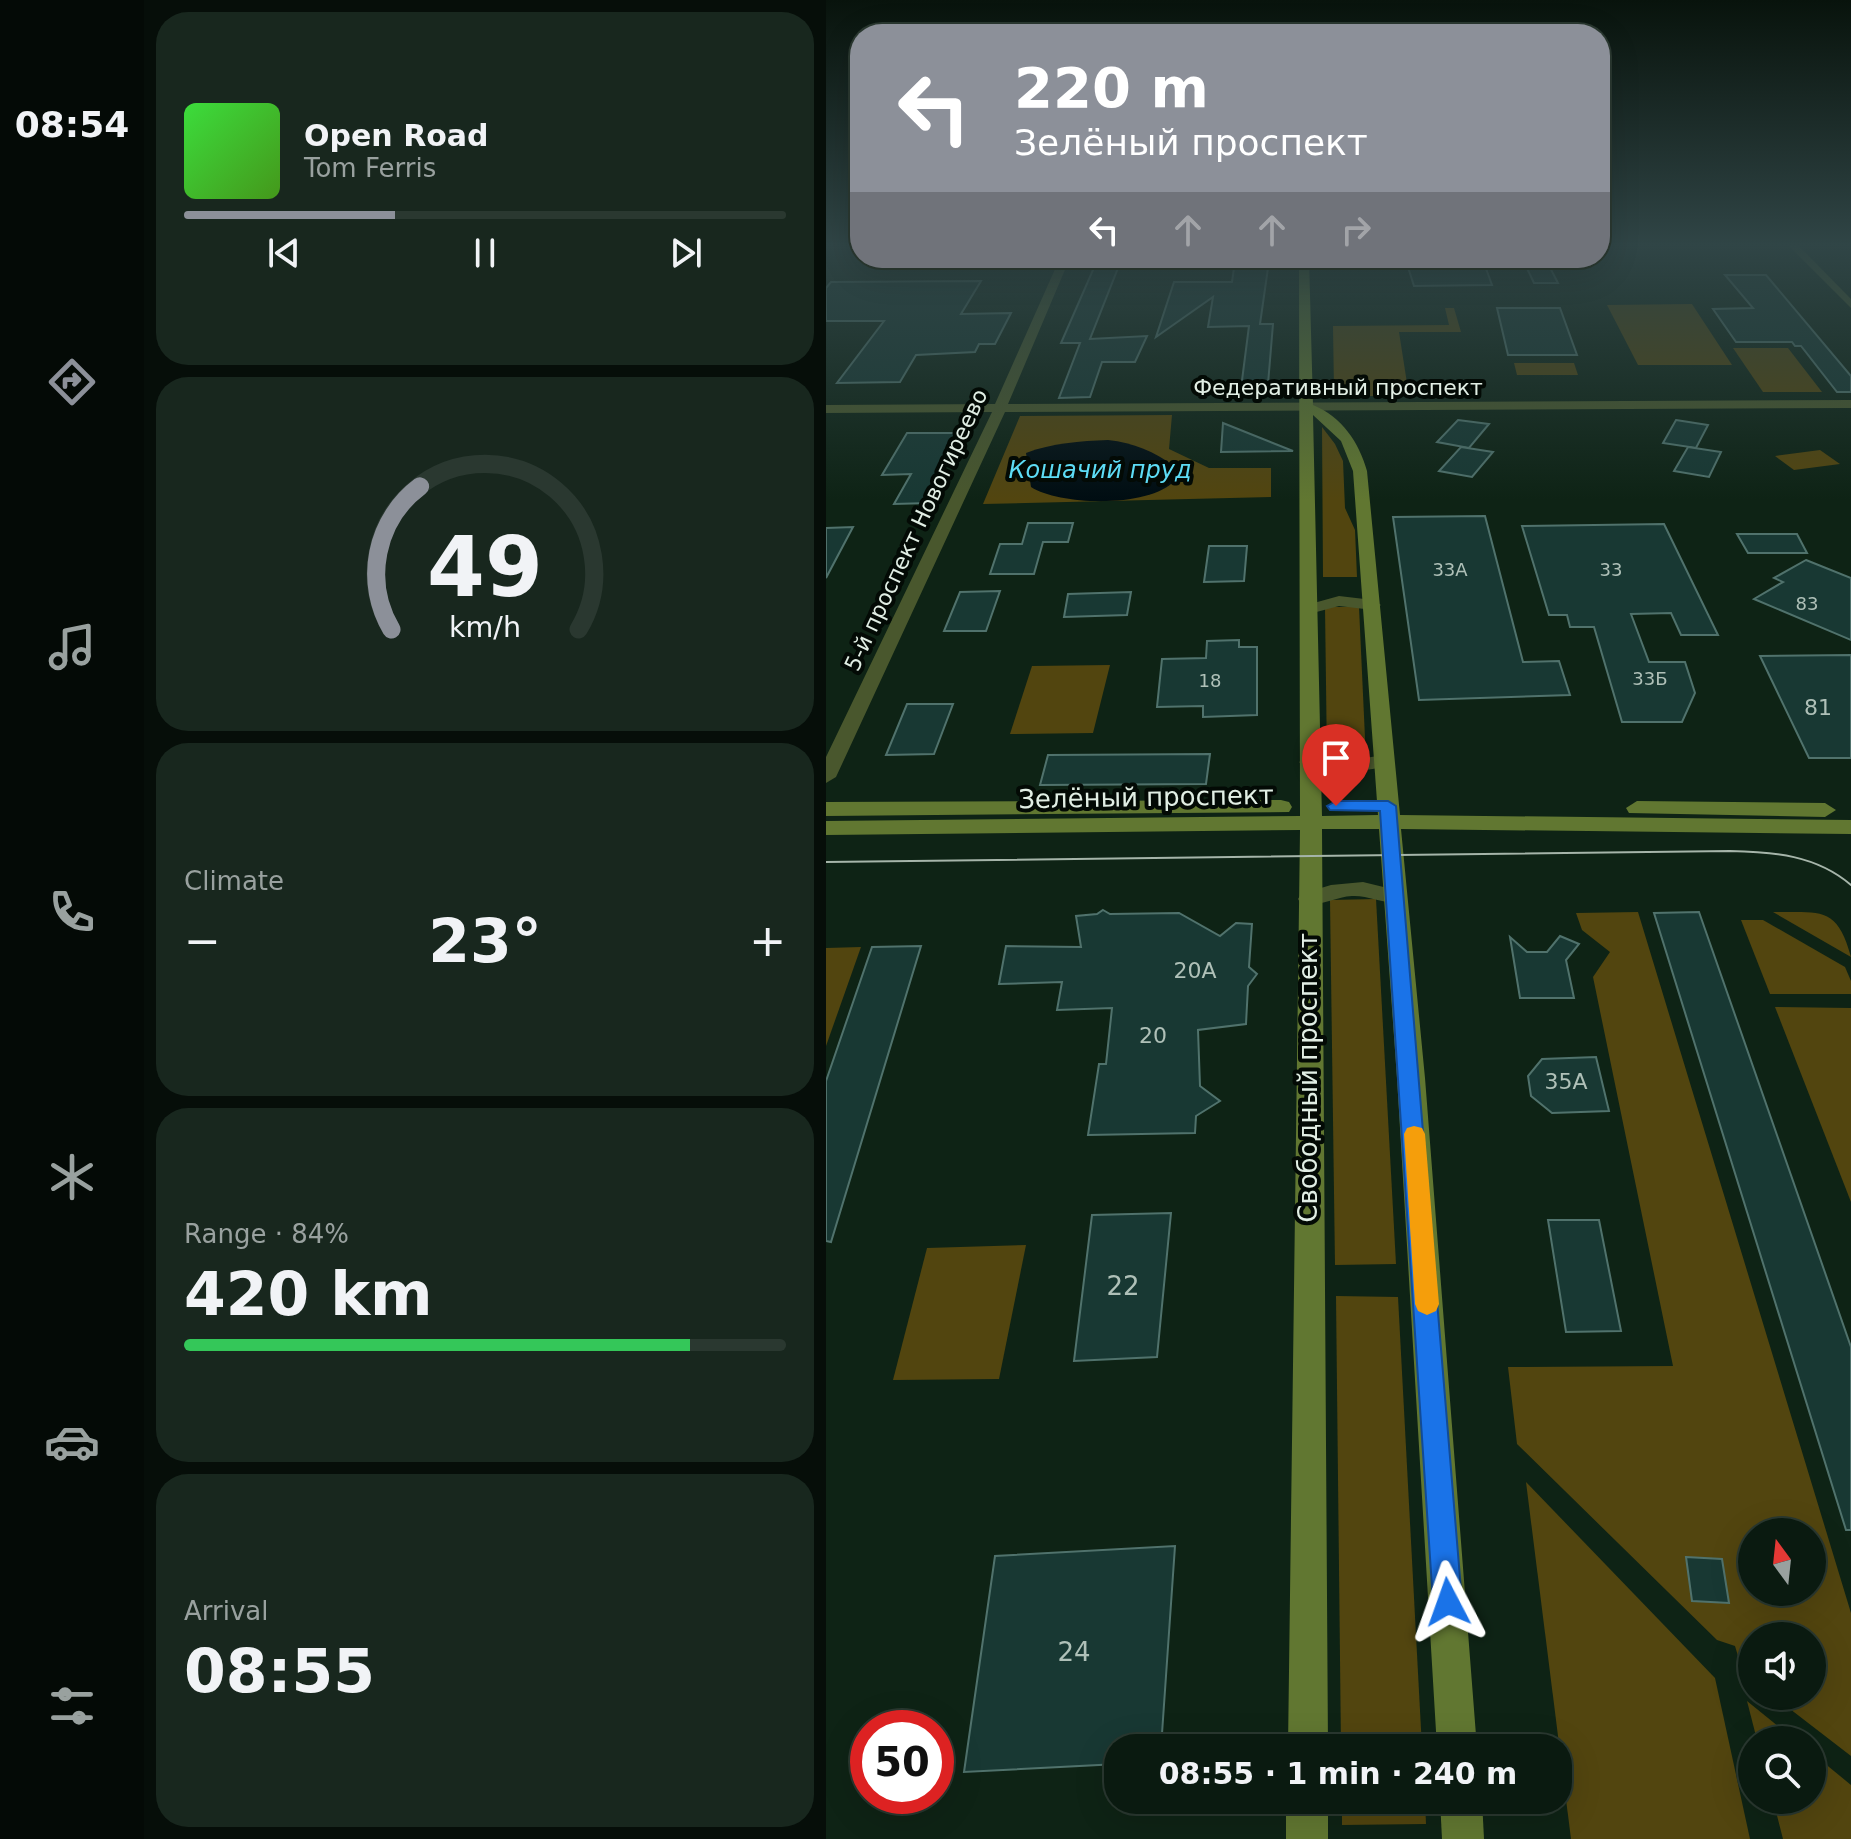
<!DOCTYPE html>
<html lang="en">
<head>
<meta charset="utf-8">
<style>
	:root { --surface:#0a1a10; --page:#18271e; --text:#f1f3f6; --muted:#99a19f; --line:#2a3830; --accent:#8c9099 }
	body { margin:0; font-family:"DejaVu Sans",sans-serif; background:var(--page); color:var(--text); height:100vh; display:flex; flex-direction:column; font-size:30px; white-space:nowrap }
	* { box-sizing:border-box; margin:0 }
	p { font-size:26px; color:var(--muted) }
	.icon { flex:none; width:44px; height:44px; fill:none; stroke:currentColor; stroke-width:2; stroke-linecap:round; stroke-linejoin:round }
	.map { position:relative; flex:1; overflow:hidden }
	.sheet { display:flex; flex-direction:column; gap:12px; padding:12px; background:#060e09; width:682px }
	.sheet>* { flex:none }
	.hud { position:absolute; left:24px; top:24px; width:760px; height:244px; border-radius:32px; box-shadow:0 8px 32px #0002,0 0 0 2px var(--line); background:#8c9099; color:#fff; overflow:hidden }
	.needle { width:52px; rotate:345deg }
	.fabs { position:absolute; left:912px; top:1518px; display:grid; gap:16px }
	.fabs a { display:grid; place-items:center; width:88px; height:88px; border-radius:50%; background:var(--surface); box-shadow:0 8px 32px #0002,0 0 0 2px var(--line); font-size:40px }
	.speed { position:absolute; left:24px; top:1710px; display:flex; gap:16px; font-size:40px; font-weight:700; text-align:center }
	.speed>* { display:grid; place-content:center; width:104px; height:104px; border-radius:50%; background:var(--surface); box-shadow:0 8px 32px #0002,0 0 0 2px var(--line); line-height:1 }
	.speed .limit { border:12px solid #d22; background:#fff; color:#111 }
	.pin { position:absolute; display:grid; place-items:center; width:68px; height:68px; color:#fff; margin:-82px -34px; border-radius:50% 50% 50% 0; rotate:-45deg; box-shadow:0 0 8px #0007 }
	.pin .icon { rotate:45deg }
	.me { position:absolute; width:88px; margin:-44px; rotate:356deg; stroke-linejoin:round; filter:drop-shadow(0 0 6px #0008) }
	.turn { display:flex; align-items:center; gap:28px; height:168px; padding:0 32px; font-size:36px }
	.turn .icon { width:104px; height:104px; stroke-width:2.5 }
	.turn b { display:block; font-size:56px; line-height:68px }
	.lanes { display:flex; align-items:center; height:76px; padding:0 32px; background:#0003; justify-content:center; gap:40px; direction:ltr }
	.lanes .off { opacity:.35 }
	.big { font-size:60px; font-weight:700; line-height:1.1 }
	.sheet .widget { flex:1; display:flex; flex-direction:column; justify-content:center; gap:12px; min-width:0; padding:0 28px; border-radius:32px; background:var(--page) }
	.sheet .dial { align-items:center; gap:0 }
	.dial svg { height:208px; overflow:visible; fill:none; stroke:var(--line); stroke-width:7; stroke-linecap:round; text-anchor:middle }
	.dial text { fill:var(--text); stroke:none }
	.song { display:flex; align-items:center; gap:24px }
	.cover { width:96px; height:96px; border-radius:12px; background:linear-gradient(135deg,hsl(120 70% 55%),hsl(100 70% 35%)) }
	.played { height:8px; border-radius:4px; background:linear-gradient(90deg,var(--accent) 35%,var(--line) 35%) }
	.keys { display:flex; justify-content:space-around; direction:ltr }
	.heat { display:flex; justify-content:space-between; align-items:center; font-size:44px; direction:ltr }
	.charge { height:12px; border-radius:6px; background:linear-gradient(90deg,#34c759 84%,var(--line) 0) }
	.trip { position:absolute; left:278px; top:1734px; width:468px; height:80px; border-radius:32px; background:var(--surface); box-shadow:0 8px 32px #0002,0 0 0 2px var(--line); font-weight:700; line-height:80px; text-align:center }
	main { display:flex; flex:1; min-height:0 }
	.tabs { display:flex; flex-direction:column; width:144px; justify-content:space-around; align-items:center; background:#040a06; color:var(--muted) }
	.tabs .icon { width:56px; height:56px }
	.tabs .current { color:var(--accent) }
	.tabs b { font-size:36px; color:var(--text) }
	.map>svg:first-child { display:block }
	.green { fill:#52450f; fill-rule:evenodd }
	.water { fill:#000d12 }
	.building { fill:#183833; stroke:#50726c; stroke-width:2 }
	.lines { fill:none; stroke-linecap:round; stroke-linejoin:round }
	.street { fill:#49572d; fill-rule:evenodd }
	.secondary { fill:#617731; fill-rule:evenodd }
	.tram { stroke:#a6b5aa; stroke-width:2 }
	.route { fill:#1a73e8; stroke:#114b97; stroke-width:2 }
	.slow { fill:#f59e0b }
	.labels { text-anchor:middle; dominant-baseline:central; stroke-width:8; stroke-linejoin:round; paint-order:stroke }
	.far-number-label { font-size:18px; fill:#afc0b8 }
	.far-street-label { font-size:22px; fill:#e1eee4; stroke:#030a05 }
	.number-label { font-size:22px; fill:#afc0b8 }
	.far-water-label { font-size:24px; font-style:italic; fill:#5ddcf5; stroke:#030a05 }
	.street-label { font-size:26px; fill:#e1eee4; stroke:#030a05 }
	.near-number-label { font-size:26px; fill:#afc0b8 }
</style>
</head>
<body>
<main>
<nav class="tabs">
<b>08:54</b>
<svg class="icon current" aria-label="directions" viewBox="0 0 24 24"><path d="M12 3l9 9-9 9-9-9zM9 14v-3h6M13 9l2 2-2 2"/></svg>
<svg class="icon" aria-label="music" viewBox="0 0 24 24"><path d="M9 18V5l10-2v13"/><circle cx="6" cy="18" r="3"/><circle cx="16" cy="16" r="3"/></svg>
<svg class="icon" aria-label="phone" viewBox="0 0 24 24"><path d="M5 4h4l2 5-3 2q2 4 5 5l2-3 5 2v4C11 20 4 13 5 4z"/></svg>
<svg class="icon" aria-label="climate" viewBox="0 0 24 24"><path d="M12 3v18M4 7l16 10M4 17L20 7"/></svg>
<svg class="icon" aria-label="car" viewBox="0 0 24 24"><path d="M5 17H2v-5l4-1 3-4h7l3 4 3 1v5h-3M9 17h6M6 11h13"/><circle cx="7" cy="17" r="2"/><circle cx="17" cy="17" r="2"/></svg>
<svg class="icon" aria-label="filters" viewBox="0 0 24 24"><path d="M4 7h16M4 17h16"/><circle cx="9" cy="7" r="2"/><circle cx="15" cy="17" r="2"/></svg>
</nav>
<section class="sheet">
<div class="widget">
<div class="song"><i class="cover"></i><div><b>Open Road</b><p>Tom Ferris</p></div></div>
<div class="played"></div>
<div class="keys"><svg class="icon" aria-label="previous" viewBox="0 0 24 24"><path d="M18 5L8 12l10 7zM5 5v14"/></svg><svg class="icon" aria-label="pause" viewBox="0 0 24 24"><path d="M8 5v14M16 5v14"/></svg><svg class="icon" aria-label="next" viewBox="0 0 24 24"><path d="M6 5l10 7-10 7zM19 5v14"/></svg></div>
</div>
<div class="widget dial"><svg viewBox="0 0 100 80">
<path d="M14 69A42 42 0 1 1 86 69"/>
<path d="M14 69A42 42 0 0 1 25 14" stroke="#8c9099"/>
<text x="50" y="56" font-size="32" font-weight="700">49</text>
<text x="50" y="72" font-size="11">km/h</text>
</svg></div>
<div class="widget"><p>Climate</p>
<div class="heat"><a>−</a><b class="big">23°</b><a>+</a></div>
</div>
<div class="widget"><p>Range · 84%</p><b class="big">420 km</b><div class="charge"></div></div>
<div class="widget"><p>Arrival</p><b class="big">08:55</b></div>
</section>
<div class="map">
<svg width="1025" height="1839" viewBox="0 0 1025 1839">
	<rect width="100%" height="100%" fill="#0e2315"/>
	<g class="green">
		<polygon points="866,304 906,365 812,365 781,305"/>
		<polygon points="619,308 628,308 635,332 573,332 583,396 519,396 508,390 507,326 623,325"/>
		<polygon points="907,348 962,348 996,392 937,392"/>
		<polygon points="688,363 748,363 752,375 691,375"/>
		<polygon points="346,415 343,449 383,468 445,468 445,497 157,504 194,416"/>
		<polygon points="496,427 509,444 517,461 519,508 529,530 531,577 497,577"/>
		<polygon points="994,450 1014,464 968,470 949,456"/>
		<polygon points="499,607 533,607 540,760 501,760"/>
		<polygon points="284,665 267,733 184,734 206,666"/>
		<polygon points="550,899 570,1264 509,1265 504,900"/>
		<path d="M 812,912 L 1025,1613 L 1025,1756 L 947,1696 L 986,1696 L 986,1636 L 926,1636 L 926,1679 L 917,1673 L 909,1646 L 891,1640 L 691,1444 L 682,1367 L 847,1366 L 767,977 L 784,952 L 756,930 L 750,913 ZM 926,1532 L 986,1532 L 986,1592 L 926,1592 Z"/>
		<path d="M 947,912 C 994,913 1011,905 1025,957 Z"/>
		<polygon points="915,920 937,920 1019,967 1025,981 1025,994 944,994"/>
		<polygon points="35,947 0,1046 0,948"/>
		<polygon points="949,1007 1025,1008 1025,1202"/>
		<polygon points="200,1245 173,1379 67,1380 101,1248"/>
		<polygon points="510,1296 572,1297 596,1748 515,1748"/>
		<polygon points="700,1482 889,1678 924,1839 745,1839"/>
		<polygon points="921,1701 969,1740 931,1740"/>
		<polygon points="986,1753 1025,1785 1025,1839 957,1839 947,1800 986,1800"/>
		<polygon points="516,1800 599,1800 600,1824 516,1825"/>
	</g>
	<path class="water" d="M 282,440 C 308,443 328,451 349,467 L 349,480 C 325,508 235,506 205,487 L 200,453 C 226,443 254,441 282,440 Z"/>
	<g class="building">
		<polygon points="696,258 719,258 732,283 708,283"/>
		<polygon points="409,261 443,261 434,324 447,324 441,396 414,396 423,326 382,327 387,297 330,337 348,282 406,282"/>
		<polygon points="270,263 294,263 264,339 321,336 309,362 276,362 264,397 233,398 254,343 235,343"/>
		<polygon points="658,263 666,285 588,286 581,264"/>
		<polygon points="899,275 940,275 1025,376 1025,392 1011,392 975,346 969,346 966,342 910,342 887,309 927,308"/>
		<polygon points="155,281 135,314 185,313 169,344 153,344 149,352 90,355 74,382 11,383 58,321 0,321 0,288 5,282"/>
		<polygon points="671,308 734,308 751,355 682,355"/>
		<polygon points="632,420 663,424 643,448 611,442"/>
		<polygon points="850,420 882,425 870,448 837,443"/>
		<polygon points="397,423 467,451 395,452"/>
		<polygon points="81,433 132,433 111,474 119,474 104,503 68,504 85,474 56,475"/>
		<polygon points="635,447 667,452 646,477 613,471"/>
		<polygon points="862,447 895,452 883,477 848,471"/>
		<polygon points="659,516 697,662 733,661 744,695 593,700 567,517"/>
		<polygon points="202,523 247,523 242,542 217,542 208,574 164,574 174,544 196,544"/>
		<polygon points="838,524 892,635 855,635 845,613 805,614 823,662 859,662 869,693 856,722 796,722 768,627 744,627 741,615 723,615 696,526"/>
		<polygon points="27,527 0,578 0,528"/>
		<polygon points="911,534 971,534 981,553 922,553"/>
		<polygon points="383,546 421,546 418,581 378,582"/>
		<polygon points="980,560 1025,578 1025,640 928,599 957,582 948,578"/>
		<polygon points="174,591 160,631 118,631 134,592"/>
		<polygon points="305,592 301,615 238,617 242,594"/>
		<polygon points="413,640 413,647 431,647 431,715 377,717 377,706 331,707 336,659 380,658 381,641"/>
		<polygon points="1025,655 1025,758 983,758 934,656"/>
		<polygon points="81,704 127,704 108,754 60,755"/>
		<polygon points="384,754 380,784 214,785 222,755"/>
		<polygon points="277,910 284,914 353,913 394,936 410,923 426,924 423,967 431,974 422,986 420,1024 372,1030 374,1086 394,1101 370,1116 369,1133 262,1135 273,1064 280,1064 286,1008 231,1010 236,982 173,984 180,946 255,947 250,916 271,914"/>
		<polygon points="873,912 1025,1347 1025,1530 1020,1530 828,913"/>
		<polygon points="734,936 753,944 740,960 748,998 694,998 684,937 701,952 721,952"/>
		<polygon points="95,946 5,1242 0,1241 0,1081 46,947"/>
		<polygon points="770,1057 783,1111 726,1113 705,1096 702,1076 716,1059"/>
		<polygon points="345,1213 331,1357 248,1361 266,1215"/>
		<polygon points="722,1220 773,1220 795,1331 740,1332"/>
		<polygon points="349,1546 335,1748 292,1748 292,1764 138,1772 169,1556"/>
		<polygon points="860,1557 896,1559 903,1603 866,1601"/>
	</g>
	<g class="lines">
		<g class="street">
			<polygon points="960,243 970,243 1025,299 1025,308"/>
			<polygon points="234,258 244,258 182,404 1025,400 1025,408 179,412 10,777 0,783 0,757 166,412 0,413 0,405 169,404"/>
			<polygon points="513,596 547,600 555,605 547,610 513,606 483,614 475,609 477,606"/>
			<path d="M 558,755 L 565,757 L 568,761 L 565,765 C 543,771 491,779 473,762 L 483,756 L 520,761 Z"/>
			<path d="M 537,882 L 578,892 L 581,897 L 578,902 C 562,906 543,895 526,896 C 509,897 491,908 475,904 L 472,899 L 475,894 L 505,885 Z"/>
		</g>
		<g class="secondary">
			<path d="M 473,258 L 483,258 L 487,405 C 516,417 533,442 541,471 L 574,815 L 1025,820 L 1025,834 L 575,829 L 599,1078 L 651,1748 L 611,1748 L 571,1078 L 553,829 L 496,829 L 502,1748 L 462,1748 L 474,830 L 0,835 L 0,821 L 474,816 ZM 487,415 L 515,441 L 527,471 L 552,815 L 496,816 Z"/>
			<polygon points="455,800 463,802 466,807 463,812 0,816 0,802"/>
			<polygon points="811,801 999,803 1010,810 999,817 803,813 800,808"/>
			<rect x="460" y="1800" width="42" height="39"/>
			<polygon points="614,1800 656,1800 658,1839 616,1839"/>
		</g>
		<path class="tram" d="M 0,862 L 904,851 C 948,852 990,855 1025,885"/>
	</g>
	<linearGradient id="sky" x2="0" y2="1"><stop stop-color="#08130c"/><stop offset="0.49" stop-color="#304546"/><stop offset="1" stop-color="#304546" stop-opacity="0"/></linearGradient>
	<rect width="1025" height="500" fill="url(#sky)"/>
	<polygon class="route" points="510,801 562,801 570,806 636,1602 632,1613 622,1617 612,1613 607,1602 554,811 504,810 501,806"/>
	<polygon class="slow" points="588,1126 596,1128 599,1134 613,1304 610,1311 601,1315 592,1311 589,1304 578,1134 581,1128"/>
	<g class="labels">
		<g class="far-number-label">
			<text x="624" y="569">33А</text>
			<text x="785" y="569">33</text>
			<text x="981" y="603">83</text>
			<text x="824" y="678">33Б</text>
			<text x="384" y="680">18</text>
		</g>
		<g class="far-street-label">
			<text x="512" y="387">Федеративный проспект</text>
			<text transform="translate(90 530) rotate(-65)">5-й проспект Новогиреево</text>
		</g>
		<g class="number-label">
			<text x="992" y="707">81</text>
			<text x="369" y="970">20А</text>
			<text x="327" y="1035">20</text>
			<text x="740" y="1081">35А</text>
		</g>
		<g class="far-water-label">
			<text x="274" y="470">Кошачий пруд</text>
		</g>
		<g class="street-label">
			<text transform="translate(320 797) rotate(-1)">Зелёный проспект</text>
			<text transform="translate(482 1078) rotate(-90)">Свободный проспект</text>
		</g>
		<g class="near-number-label">
			<text x="297" y="1286">22</text>
			<text x="248" y="1652">24</text>
		</g>
	</g>
</svg>
<div class="fabs">
<a><svg class="needle" viewBox="-14 -14 28 28"><path d="M0-13l5 13h-10z" fill="#e53935"/><path d="M0 13l5-13h-10z" fill="#99a19f"/></svg></a>
<a><svg class="icon" aria-label="sound" viewBox="0 0 24 24"><path d="M4 9h4l5-4v14l-5-4H4zM17 9q2 3 0 6"/></svg></a>
<a><svg class="icon" aria-label="search" viewBox="0 0 24 24"><circle cx="10" cy="10" r="6"/><path d="M15 15l6 6"/></svg></a>
</div>
<div class="speed"><div class="limit">50</div></div>
<div class="pin" style="left:510px;top:806px;background:#d93025"><svg class="icon" aria-label="arrive" viewBox="0 0 24 24"><path d="M6 21V4h12l-3 4 3 4H6"/></svg></div>
<svg class="me" style="left:622px;top:1602px" viewBox="-20 -20 40 40"><path d="M0-17L14 15 0 8-14 15z" fill="#1a73e8" stroke="#fff" stroke-width="4"/></svg>
<div class="trip">08:55 · 1 min · 240 m</div>
<div class="hud">
<div class="turn"><svg class="icon" aria-label="left" viewBox="0 0 24 24"><path d="M17 20v-9H6M10 6l-5 5 5 5"/></svg><div><b>220 m</b>Зелёный проспект</div></div>
<div class="lanes"><svg class="icon" aria-label="left" viewBox="0 0 24 24"><path d="M17 20v-9H6M10 6l-5 5 5 5"/></svg><svg class="icon off" aria-label="ahead" viewBox="0 0 24 24"><path d="M12 20V5M6 11l6-6 6 6"/></svg><svg class="icon off" aria-label="ahead" viewBox="0 0 24 24"><path d="M12 20V5M6 11l6-6 6 6"/></svg><svg class="icon off" aria-label="right" viewBox="0 0 24 24"><path d="M7 20v-9h11M14 6l5 5-5 5"/></svg></div>
</div>
</div>
</main>
</body>
</html>
